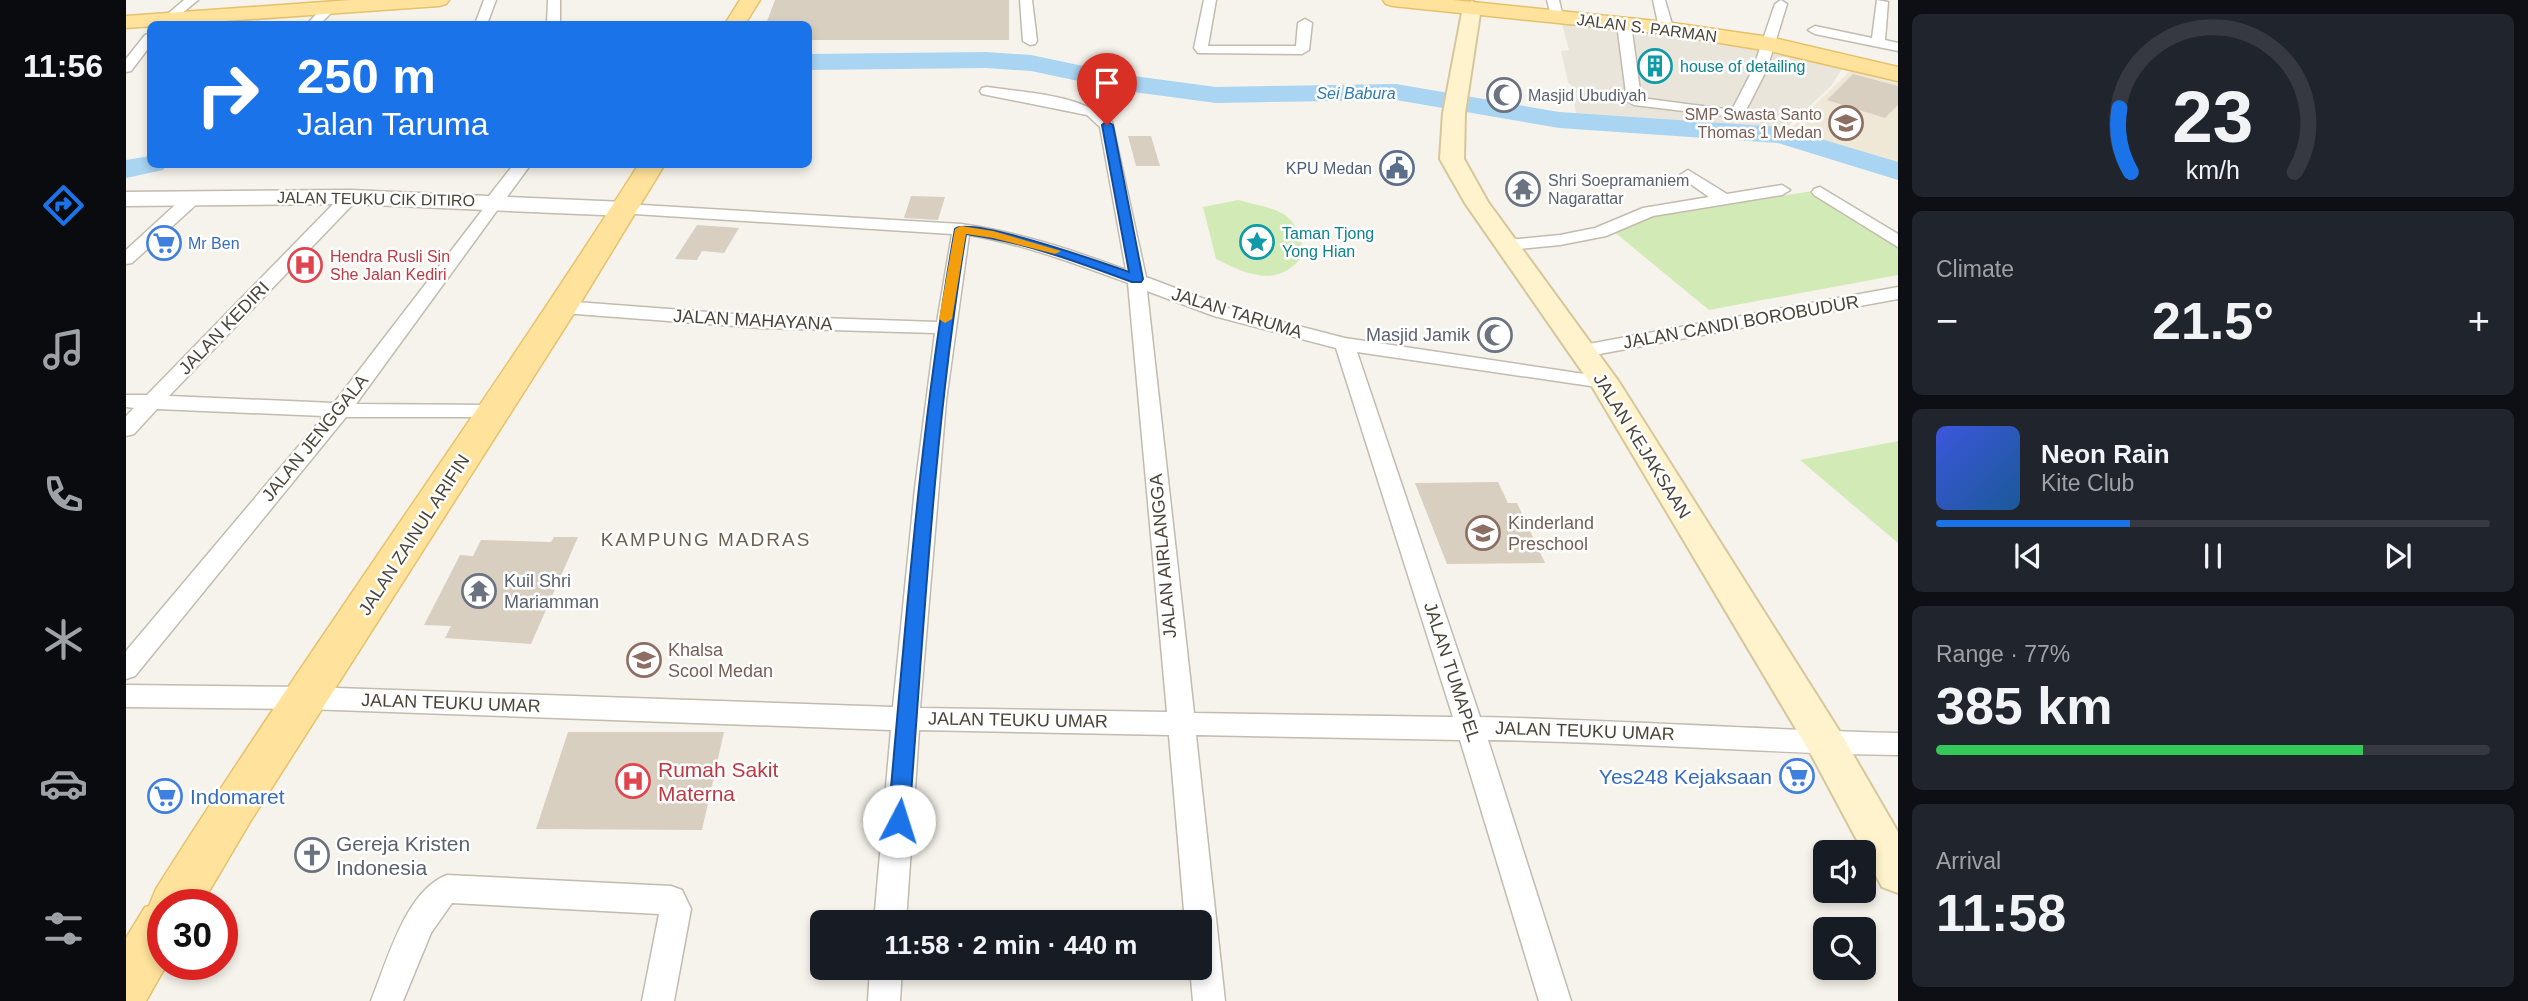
<!DOCTYPE html>
<html lang="en">
<head>
<meta charset="utf-8">
<style>
	:root { --surface:#171b24; --page:#20242c; --text:#f1f3f6; --muted:#9ea1a6; --line:#363941; --accent:#1a73e8 }
	body { margin:0; font-family:Helvetica,sans-serif; background:var(--page); color:var(--text); height:100vh; display:flex; flex-direction:column; font-size:26px; white-space:nowrap }
	* { box-sizing:border-box; margin:0 }
	p { font-size:23px; color:var(--muted) }
	.icon { flex:none; width:38px; height:38px; fill:none; stroke:currentColor; stroke-width:2; stroke-linecap:round; stroke-linejoin:round }
	.map { position:relative; flex:1; overflow:hidden }
	.drawer { display:flex; flex-direction:column; gap:14px; padding:14px; background:#0d0f14; width:630px }
	.drawer>* { flex:none }
	.guide { position:absolute; left:21px; top:21px; width:665px; height:147px; border-radius:10px; box-shadow:0 4px 10px #0003; background:#1a73e8; color:#fff; overflow:hidden }
	.controls { position:absolute; left:1687px; top:840px; display:grid; gap:14px }
	.controls a { display:grid; place-items:center; width:63px; height:63px; border-radius:10px; background:var(--surface); box-shadow:0 4px 10px #0003; font-size:35px }
	.speed { position:absolute; left:21px; top:889px; display:flex; gap:14px; font-size:35px; font-weight:700; text-align:center }
	.speed>* { display:grid; place-content:center; width:91px; height:91px; border-radius:50%; background:var(--surface); box-shadow:0 4px 10px #0003; line-height:1 }
	.speed .limit { border:10px solid #d22; background:#fff; color:#111 }
	.pin { position:absolute; display:grid; place-items:center; width:60px; height:60px; color:#fff; margin:-72px -30px; border-radius:50% 50% 50% 0; rotate:-45deg; box-shadow:0 0 7px #0007 }
	.pin .icon { rotate:45deg }
	.me { position:absolute; width:77px; margin:-38px; rotate:5deg; stroke-linejoin:round; filter:drop-shadow(0 0 5px #0008) }
	.turn { display:flex; align-items:center; gap:24px; height:147px; padding:0 35px; font-size:32px }
	.turn .icon { width:91px; height:91px; stroke-width:2.5 }
	.turn b { display:block; font-size:49px; line-height:60px }
	.big { font-size:52px; font-weight:700; line-height:1.1 }
	.drawer .widget { flex:1; display:flex; flex-direction:column; justify-content:center; gap:10px; min-width:0; padding:0 24px; border-radius:10px; background:var(--page) }
	.drawer .dial { align-items:center; gap:0 }
	.dial svg { height:182px; overflow:visible; fill:none; stroke:var(--line); stroke-width:7; stroke-linecap:round; text-anchor:middle }
	.dial text { fill:var(--text); stroke:none }
	.song { display:flex; align-items:center; gap:21px }
	.cover { width:84px; height:84px; border-radius:10px; background:linear-gradient(135deg,hsl(230 70% 55%),hsl(210 70% 35%)) }
	.played { height:7px; border-radius:4px; background:linear-gradient(90deg,var(--accent) 35%,var(--line) 35%) }
	.keys { display:flex; justify-content:space-around; direction:ltr }
	.heat { display:flex; justify-content:space-between; align-items:center; font-size:38px; direction:ltr }
	.charge { height:10px; border-radius:5px; background:linear-gradient(90deg,#34c759 77%,var(--line) 0) }
	.trip { position:absolute; left:684px; top:910px; width:402px; height:70px; border-radius:10px; background:var(--surface); box-shadow:0 4px 10px #0003; font-weight:700; line-height:70px; text-align:center }
	main { display:flex; flex:1; min-height:0 }
	.menu { display:flex; flex-direction:column; width:126px; justify-content:space-around; align-items:center; background:#090b0e; color:var(--muted) }
	.menu .icon { width:49px; height:49px }
	.menu .on { color:var(--accent) }
	.menu b { font-size:32px; color:var(--text) }
	.map>svg:first-child { display:block }
	.residential { fill:#eae5da }
	.education { fill:#efe8d6 }
	.green { fill:#d2eab5 }
	.lines { fill:none; stroke-linecap:round; stroke-linejoin:round }
	.river { fill:#a9d4f2; fill-rule:evenodd }
	.building { fill:#d8cfc1 }
	.minor-casing { stroke:#c2bbae; stroke-width:3 }
	.tertiary-casing { stroke:#c2bbae; stroke-width:3 }
	.secondary-casing { stroke:#d6c79b; stroke-width:4 }
	.primary-casing { stroke:#e6c16a; stroke-width:3 }
	.minor { fill:#fff; fill-rule:evenodd }
	.tertiary { fill:#fff; fill-rule:evenodd }
	.secondary { fill:#fff3cd; fill-rule:evenodd }
	.primary { fill:#ffe39c; fill-rule:evenodd }
	.route { fill:#1a73e8; stroke:#114b97; stroke-width:2 }
	.slow { fill:#f59e0b }
	.labels { text-anchor:middle; dominant-baseline:central; stroke-width:5; stroke-linejoin:round; paint-order:stroke }
	.far-street-label { font-size:16px; fill:#4b4439; stroke:#fff }
	.far-culture-label { font-size:16px; fill:#0d838f; stroke:#fff; text-anchor:start }
	.far-water-label { font-size:16px; font-style:italic; fill:#2e7ab2; stroke:#fff }
	.far-worship-label { font-size:16px; fill:#5b616d; stroke:#fff; text-anchor:start }
	.far-education-label { font-size:16px; fill:#785e54; stroke:#fff; text-anchor:end }
	.far-service-label { font-size:16px; fill:#4e5e75; stroke:#fff; text-anchor:end }
	.far-shop-label { font-size:16px; fill:#366cbe; stroke:#fff; text-anchor:start }
	.far-health-label { font-size:16px; fill:#be3a42; stroke:#fff; text-anchor:start }
	.street-label { font-size:18px; fill:#4b4439; stroke:#fff }
	.worship-label { font-size:18px; fill:#5b616d; stroke:#fff; text-anchor:end }
	.education-label { font-size:18px; fill:#785e54; stroke:#fff; text-anchor:start }
	.neighbourhood-label { font-size:19px; letter-spacing:2px; fill:#6e6250; stroke:#fff }
	.near-health-label { font-size:21px; fill:#be3a42; stroke:#fff; text-anchor:start }
	.near-shop-label { font-size:21px; fill:#366cbe; stroke:#fff; text-anchor:end }
	.near-worship-label { font-size:21px; fill:#5b616d; stroke:#fff; text-anchor:start }
</style>
</head>
<body>
<main>
<nav class="menu">
<b>11:56</b>
<svg class="icon on" aria-label="directions" viewBox="0 0 24 24"><path d="M12 3l9 9-9 9-9-9zM9 14v-3h6M13 9l2 2-2 2"/></svg>
<svg class="icon" aria-label="music" viewBox="0 0 24 24"><path d="M9 18V5l10-2v13"/><circle cx="6" cy="18" r="3"/><circle cx="16" cy="16" r="3"/></svg>
<svg class="icon" aria-label="phone" viewBox="0 0 24 24"><path d="M5 4h4l2 5-3 2q2 4 5 5l2-3 5 2v4C11 20 4 13 5 4z"/></svg>
<svg class="icon" aria-label="climate" viewBox="0 0 24 24"><path d="M12 3v18M4 7l16 10M4 17L20 7"/></svg>
<svg class="icon" aria-label="car" viewBox="0 0 24 24"><path d="M5 17H2v-5l4-1 3-4h7l3 4 3 1v5h-3M9 17h6M6 11h13"/><circle cx="7" cy="17" r="2"/><circle cx="17" cy="17" r="2"/></svg>
<svg class="icon" aria-label="filters" viewBox="0 0 24 24"><path d="M4 7h16M4 17h16"/><circle cx="9" cy="7" r="2"/><circle cx="15" cy="17" r="2"/></svg>
</nav>
<div class="map">
<svg width="1772" height="1001" viewBox="0 0 1772 1001">
	<rect width="100%" height="100%" fill="#f6f3ec"/>
	<polygon class="residential" points="1435,20 1556,34 1718,66 1705,86 1658,130 1508,123 1451,117 1446,94 1448,88 1442,82 1435,51 1443,50"/>
	<polygon class="education" points="1728,67 1772,79 1772,167 1662,131"/>
	<g class="green">
		<polygon points="1687,191 1772,246 1772,275 1583,310 1487,231 1506,219"/>
		<path d="M 1112,200 C 1153,211 1170,208 1178,254 C 1153,289 1122,275 1090,259 L 1077,207 Z"/>
		<polygon points="1772,441 1772,543 1674,460"/>
	</g>
	<g class="lines">
		<g class="river">
			<polygon points="860,52 905,55 1000,75 1090,87 1270,84 1433,112 1655,127 1772,162 1772,180 1652,143 1433,128 1270,100 1090,103 1000,91 905,71 860,68 682,70 682,54"/>
			<polygon points="24,156 24,164 41,164 37,170 0,178 0,160"/>
		</g>
	</g>
	<g class="building">
		<polygon points="649,0 883,0 883,40 682,40 682,24 640,24"/>
		<polygon points="1727,74 1772,86 1772,105 1759,118 1701,100"/>
		<polygon points="1002,136 1025,136 1034,166 1010,166"/>
		<polygon points="785,196 819,197 812,220 778,218"/>
		<polygon points="571,225 613,228 598,253 576,251 571,260 549,259"/>
		<polygon points="1372,482 1382,503 1391,503 1419,563 1321,564 1289,483"/>
		<polygon points="428,537 452,537 405,644 319,638 325,626 298,625 334,555 347,556 355,540 425,542"/>
		<polygon points="442,732 598,732 576,830 410,829"/>
	</g>
	<g class="lines">
		<g class="minor-casing">
			<g id="minor">
				<polygon points="58,0 72,0 43,24 30,24"/>
				<polygon points="358,0 370,0 361,24 349,24"/>
				<polygon points="422,0 434,0 434,24 421,24"/>
				<polygon points="894,0 906,0 911,41 909,44 904,45 897,41"/>
				<polygon points="1078,0 1090,0 1082,46 1170,46 1172,23 1179,19 1186,23 1183,50 1176,54 1072,53 1068,48"/>
				<polygon points="1421,0 1433,0 1437,17 1436,20 1426,20"/>
				<polygon points="1527,0 1539,0 1547,28 1545,31 1535,31 1533,28"/>
				<polygon points="1655,0 1661,4 1641,69 1616,118 1508,105 1501,101 1491,24 1493,21 1503,21 1505,24 1515,98 1606,110 1627,69 1649,4"/>
				<polygon points="1751,0 1762,2 1759,40 1772,43 1772,51 1689,34 1682,30 1689,26 1746,38"/>
				<polygon points="204,4 210,8 194,24 181,24 199,5"/>
				<polygon points="24,34 24,46 5,71 0,72 0,59 19,35"/>
				<path d="M 861,87 C 902,93 954,94 986,122 L 1020,277 L 1102,308 L 1219,338 L 1485,378 L 1488,382 L 1485,386 L 1478,388 L 1231,352 L 1354,717 C 1494,720 1633,730 1772,733 L 1772,755 C 1635,753 1499,742 1362,740 L 1445,1001 L 1413,1001 L 1334,740 L 1070,735 L 1099,1001 L 1067,1001 L 1064,968 L 1074,968 L 1074,922 L 1059,922 L 1043,735 L 793,730 L 780,922 L 748,922 L 765,730 L 181,709 L 0,707 L 0,685 L 181,687 L 767,707 L 789,488 L 809,333 L 635,328 L 437,313 L 428,307 L 437,301 L 635,316 L 811,322 L 826,234 L 493,213 L 491,209 L 493,205 L 499,204 L 835,224 C 892,232 946,250 1000,270 L 974,127 L 961,115 L 856,94 L 854,91 L 856,88 ZM 843,235 C 898,244 950,264 1002,283 L 1041,712 L 794,708 L 820,401 ZM 1021,291 L 1088,316 L 1210,348 L 1327,717 L 1068,713 Z"/>
				<polygon points="388,164 405,164 230,404 369,405 376,407 379,412 376,417 220,417 9,676 0,679 0,651 198,416 31,409 8,434 0,436 0,416 8,408 0,407 0,395 21,395 218,193 224,192 232,197 230,201 43,396 208,403 361,204 359,201"/>
				<polygon points="1562,170 1601,194 1656,185 1664,190 1656,195 1527,216 1480,236 1434,245 1382,250 1373,245 1382,240 1434,235 1469,228 1517,208 1583,197 1556,178 1554,175"/>
				<polygon points="1694,187 1772,234 1772,247 1688,195 1686,192 1688,189"/>
				<polygon points="67,193 73,194 75,198 73,202 6,263 0,264 0,250 61,194"/>
				<polygon points="1772,287 1772,299 1457,357 1450,355 1447,351 1450,347 1457,345"/>
				<path d="M 321,875 L 545,886 L 556,890 L 565,909 L 548,1001 L 516,1001 L 533,914 L 326,903 L 305,933 L 277,1001 L 245,1001 C 261,962 279,891 321,875 Z"/>
				<polygon points="744,968 776,968 774,1001 742,1001"/>
			</g>
		</g>
		<g class="tertiary-casing">
			<polygon id="tertiary" points="224,190 499,202 507,204 510,209 507,214 499,216 224,204 0,206 0,192"/>
		</g>
		<g class="secondary-casing">
			<polygon id="secondary" points="1346,1 1355,7 1339,113 1338,159 1362,202 1493,382 1714,732 1772,832 1772,893 1756,887 1686,756 1464,383 1339,203 1314,159 1317,113 1337,7"/>
		</g>
		<g class="primary-casing">
			<g id="primary">
				<polygon points="225,0 323,0 320,4 313,6 0,28 0,16"/>
				<polygon points="614,0 634,0 619,24 599,24"/>
				<polygon points="1257,0 1327,0 1540,22 1643,37 1772,67 1772,81 1643,51 1540,34 1267,6 1260,4"/>
				<path d="M 513,164 L 539,164 L 452,307 L 124,822 L 75,905 L 37,905 L 37,964 L 41,964 L 20,1001 L 0,1001 L 0,938 L 19,907 L 23,906 L 30,889 C 185,644 357,409 513,164 Z"/>
			</g>
		</g>
		<use href="#minor" class="minor"/>
		<use href="#tertiary" class="tertiary"/>
		<use href="#secondary" class="secondary"/>
		<use href="#primary" class="primary"/>
	</g>
	<path class="route" d="M 981,121 L 987,125 L 1017,279 L 1015,282 L 1006,282 C 952,262 898,242 840,234 C 808,428 798,625 783,821 L 780,827 L 773,830 L 765,827 L 762,821 C 780,623 794,425 829,229 C 846,216 977,263 1003,272 L 976,125 Z"/>
	<polygon class="slow" points="835,226 867,231 935,251 929,254 867,238 840,234 826,319 819,323 813,319 829,229"/>
	<defs>
		<g id="building-ring" transform="scale(1.75)"><circle r="9.5" fill="#fff" stroke="#0f9aa8" stroke-width="1.5"/><path d="M-4-6H4V6H1V3H-1V6H-4ZM-2.5-4.3h1.7v1.8h-1.7ZM.8-4.3h1.7v1.8H.8ZM-2.5-1h1.7V.8h-1.7ZM.8-1h1.7V.8H.8Z" fill="#0f9aa8"/></g>
		<g id="mosque-ring" transform="scale(1.75)"><circle r="9.5" fill="#fff" stroke="#6b7280" stroke-width="1.5"/><path d="M3.5-4.9A6 6 0 1 0 3.5 4.9A5 5 0 1 1 3.5-4.9Z" fill="#6b7280"/></g>
		<g id="school-ring" transform="scale(1.75)"><circle r="9.5" fill="#fff" stroke="#8d6e63" stroke-width="1.5"/><path d="M0-5L7-2L0 1L-7-2ZM-4 1L0 2.5L4 1V4Q0 6-4 4Z" fill="#8d6e63"/></g>
		<g id="civic-ring" transform="scale(1.75)"><circle r="9.5" fill="#fff" stroke="#5c6f8a" stroke-width="1.5"/><path d="M-.6-6.5H3V-4.5H.6V-3L4-1V1h2V6H-6V1h2V-1L-.6-3ZM-1.2 2.5V6h2.4V2.5Z" fill="#5c6f8a"/></g>
		<g id="temple-ring" transform="scale(1.75)"><circle r="9.5" fill="#fff" stroke="#6b7280" stroke-width="1.5"/><path d="M0-6L5-2H3V0L6.5 2.5H4V6H1.5V3h-3V6H-4V2.5H-6.5L-3 0V-2H-5Z" fill="#6b7280"/></g>
		<g id="sight-ring" transform="scale(1.75)"><circle r="9.5" fill="#fff" stroke="#0f9aa8" stroke-width="1.5"/><path d="M0-6L1.8-2.2L6-1.7L2.9 1.2L3.7 5.4L0 3.3L-3.7 5.4L-2.9 1.2L-6-1.7L-1.8-2.2Z" fill="#0f9aa8"/></g>
		<g id="supermarket-ring" transform="scale(1.75)"><circle r="9.5" fill="#fff" stroke="#3f7fe0" stroke-width="1.5"/><path d="M-6-5.5h2.5l.6 2H6L4.5 2H-2.5L-4.4-4H-6ZM-1.5 3.2a1.3 1.3 0 1 0 .1 0ZM3 3.2a1.3 1.3 0 1 0 .1 0Z" fill="#3f7fe0"/></g>
		<g id="hospital-ring" transform="scale(1.75)"><circle r="9.5" fill="#fff" stroke="#e0444e" stroke-width="1.5"/><path d="M-5-5h3v3.5h4V-5h3V5h-3V1.5h-4V5h-3Z" fill="#e0444e"/></g>
		<g id="church-ring" transform="scale(1.75)"><circle r="9.5" fill="#fff" stroke="#6b7280" stroke-width="1.5"/><path d="M-1.2-6h2.4v3.5h3.3v2.4h-3.3V6h-2.4V-.1h-3.3v-2.4h3.3Z" fill="#6b7280"/></g>
	</defs>
	<g fill-rule="evenodd">
		<use href="#building-ring" x="1529" y="66"/>
		<use href="#mosque-ring" x="1378" y="95"/>
		<use href="#school-ring" x="1720" y="123"/>
		<use href="#civic-ring" x="1271" y="168"/>
		<use href="#temple-ring" x="1397" y="189"/>
		<use href="#sight-ring" x="1131" y="242"/>
		<use href="#supermarket-ring" x="38" y="243"/>
		<use href="#hospital-ring" x="179" y="265"/>
		<use href="#mosque-ring" x="1369" y="335"/>
		<use href="#school-ring" x="1357" y="533"/>
		<use href="#temple-ring" x="353" y="591"/>
		<use href="#school-ring" x="518" y="660"/>
		<use href="#supermarket-ring" x="1671" y="776"/>
		<use href="#hospital-ring" x="507" y="781"/>
		<use href="#supermarket-ring" x="39" y="796"/>
		<use href="#church-ring" x="186" y="855"/>
	</g>
	<g class="labels">
		<g class="far-street-label">
			<text transform="translate(1521 28) rotate(7)">JALAN S. PARMAN</text>
			<text transform="translate(250 199) rotate(1)">JALAN TEUKU CIK DITIRO</text>
		</g>
		<g class="far-culture-label">
			<text x="1554" y="66">house of detailing</text>
			<text x="1156" y="233">Taman Tjong<tspan x="1156" dy="18">Yong Hian</tspan></text>
		</g>
		<g class="far-water-label">
			<text x="1230" y="93">Sei Babura</text>
		</g>
		<g class="far-worship-label">
			<text x="1402" y="95">Masjid Ubudiyah</text>
			<text x="1422" y="180">Shri Soepramaniem<tspan x="1422" dy="18">Nagarattar</tspan></text>
		</g>
		<g class="far-education-label">
			<text x="1696" y="114">SMP Swasta Santo<tspan x="1696" dy="18">Thomas 1 Medan</tspan></text>
		</g>
		<g class="far-service-label">
			<text x="1246" y="168">KPU Medan</text>
		</g>
		<g class="far-shop-label">
			<text x="62" y="243">Mr Ben</text>
		</g>
		<g class="far-health-label">
			<text x="204" y="256">Hendra Rusli Sin<tspan x="204" dy="18">She Jalan Kediri</tspan></text>
		</g>
		<g class="street-label">
			<text transform="translate(1111 313) rotate(17)">JALAN TARUMA</text>
			<text transform="translate(627 320) rotate(3)">JALAN MAHAYANA</text>
			<text transform="translate(1615 322) rotate(-10)">JALAN CANDI BOROBUDUR</text>
			<text transform="translate(98 328) rotate(-46)">JALAN KEDIRI</text>
			<text transform="translate(189 438) rotate(-51)">JALAN JENGGALA</text>
			<text transform="translate(1516 446) rotate(58)">JALAN KEJAKSAAN</text>
			<text transform="translate(288 535) rotate(-57)">JALAN ZAINUL ARIFIN</text>
			<text transform="translate(1037 556) rotate(-95)">JALAN AIRLANGGA</text>
			<text transform="translate(1326 672) rotate(72)">JALAN TUMAPEL</text>
			<text transform="translate(325 703) rotate(2)">JALAN TEUKU UMAR</text>
			<text transform="translate(892 720) rotate(1)">JALAN TEUKU UMAR</text>
			<text transform="translate(1459 731) rotate(2)">JALAN TEUKU UMAR</text>
		</g>
		<g class="worship-label">
			<text x="1344" y="335">Masjid Jamik</text>
			<text x="378" y="581" text-anchor="start">Kuil Shri<tspan x="378" dy="21">Mariamman</tspan></text>
		</g>
		<g class="education-label">
			<text x="1382" y="523">Kinderland<tspan x="1382" dy="21">Preschool</tspan></text>
			<text x="542" y="650">Khalsa<tspan x="542" dy="21">Scool Medan</tspan></text>
		</g>
		<g class="neighbourhood-label">
			<text x="580" y="539">KAMPUNG MADRAS</text>
		</g>
		<g class="near-health-label">
			<text x="532" y="769">Rumah Sakit<tspan x="532" dy="24">Materna</tspan></text>
		</g>
		<g class="near-shop-label">
			<text x="1646" y="776">Yes248 Kejaksaan</text>
			<text x="64" y="796" text-anchor="start">Indomaret</text>
		</g>
		<g class="near-worship-label">
			<text x="210" y="843">Gereja Kristen<tspan x="210" dy="24">Indonesia</tspan></text>
		</g>
	</g>
</svg>
<div class="controls">
<a><svg class="icon" aria-label="sound" viewBox="0 0 24 24"><path d="M4 9h4l5-4v14l-5-4H4zM17 9q2 3 0 6"/></svg></a>
<a><svg class="icon" aria-label="search" viewBox="0 0 24 24"><circle cx="10" cy="10" r="6"/><path d="M15 15l6 6"/></svg></a>
</div>
<div class="speed"><div class="limit">30</div></div>
<div class="pin" style="left:981px;top:125px;background:#d93025"><svg class="icon" aria-label="arrive" viewBox="0 0 24 24"><path d="M6 21V4h12l-3 4 3 4H6"/></svg></div>
<svg class="me" style="left:773px;top:821px" viewBox="-20 -20 40 40"><circle r="19" fill="#fff"/><path d="M0-13L10 11 0 6-10 11z" fill="#1a73e8"/></svg>
<div class="trip">11:58 · 2 min · 440 m</div>
<div class="guide">
<div class="turn"><svg class="icon" aria-label="right" viewBox="0 0 24 24"><path d="M7 20v-9h11M14 6l5 5-5 5"/></svg><div><b>250 m</b>Jalan Taruma</div></div>
</div>
</div>
<section class="drawer">
<div class="widget dial"><svg viewBox="0 0 100 80">
<path d="M14 69A42 42 0 1 1 86 69"/>
<path d="M14 69A42 42 0 0 1 9 41" stroke="#1a73e8"/>
<text x="50" y="56" font-size="32" font-weight="700">23</text>
<text x="50" y="72" font-size="11">km/h</text>
</svg></div>
<div class="widget"><p>Climate</p>
<div class="heat"><a>−</a><b class="big">21.5°</b><a>+</a></div>
</div>
<div class="widget">
<div class="song"><i class="cover"></i><div><b>Neon Rain</b><p>Kite Club</p></div></div>
<div class="played"></div>
<div class="keys"><svg class="icon" aria-label="previous" viewBox="0 0 24 24"><path d="M18 5L8 12l10 7zM5 5v14"/></svg><svg class="icon" aria-label="pause" viewBox="0 0 24 24"><path d="M8 5v14M16 5v14"/></svg><svg class="icon" aria-label="next" viewBox="0 0 24 24"><path d="M6 5l10 7-10 7zM19 5v14"/></svg></div>
</div>
<div class="widget"><p>Range · 77%</p><b class="big">385 km</b><div class="charge"></div></div>
<div class="widget"><p>Arrival</p><b class="big">11:58</b></div>
</section>
</main>
</body>
</html>
